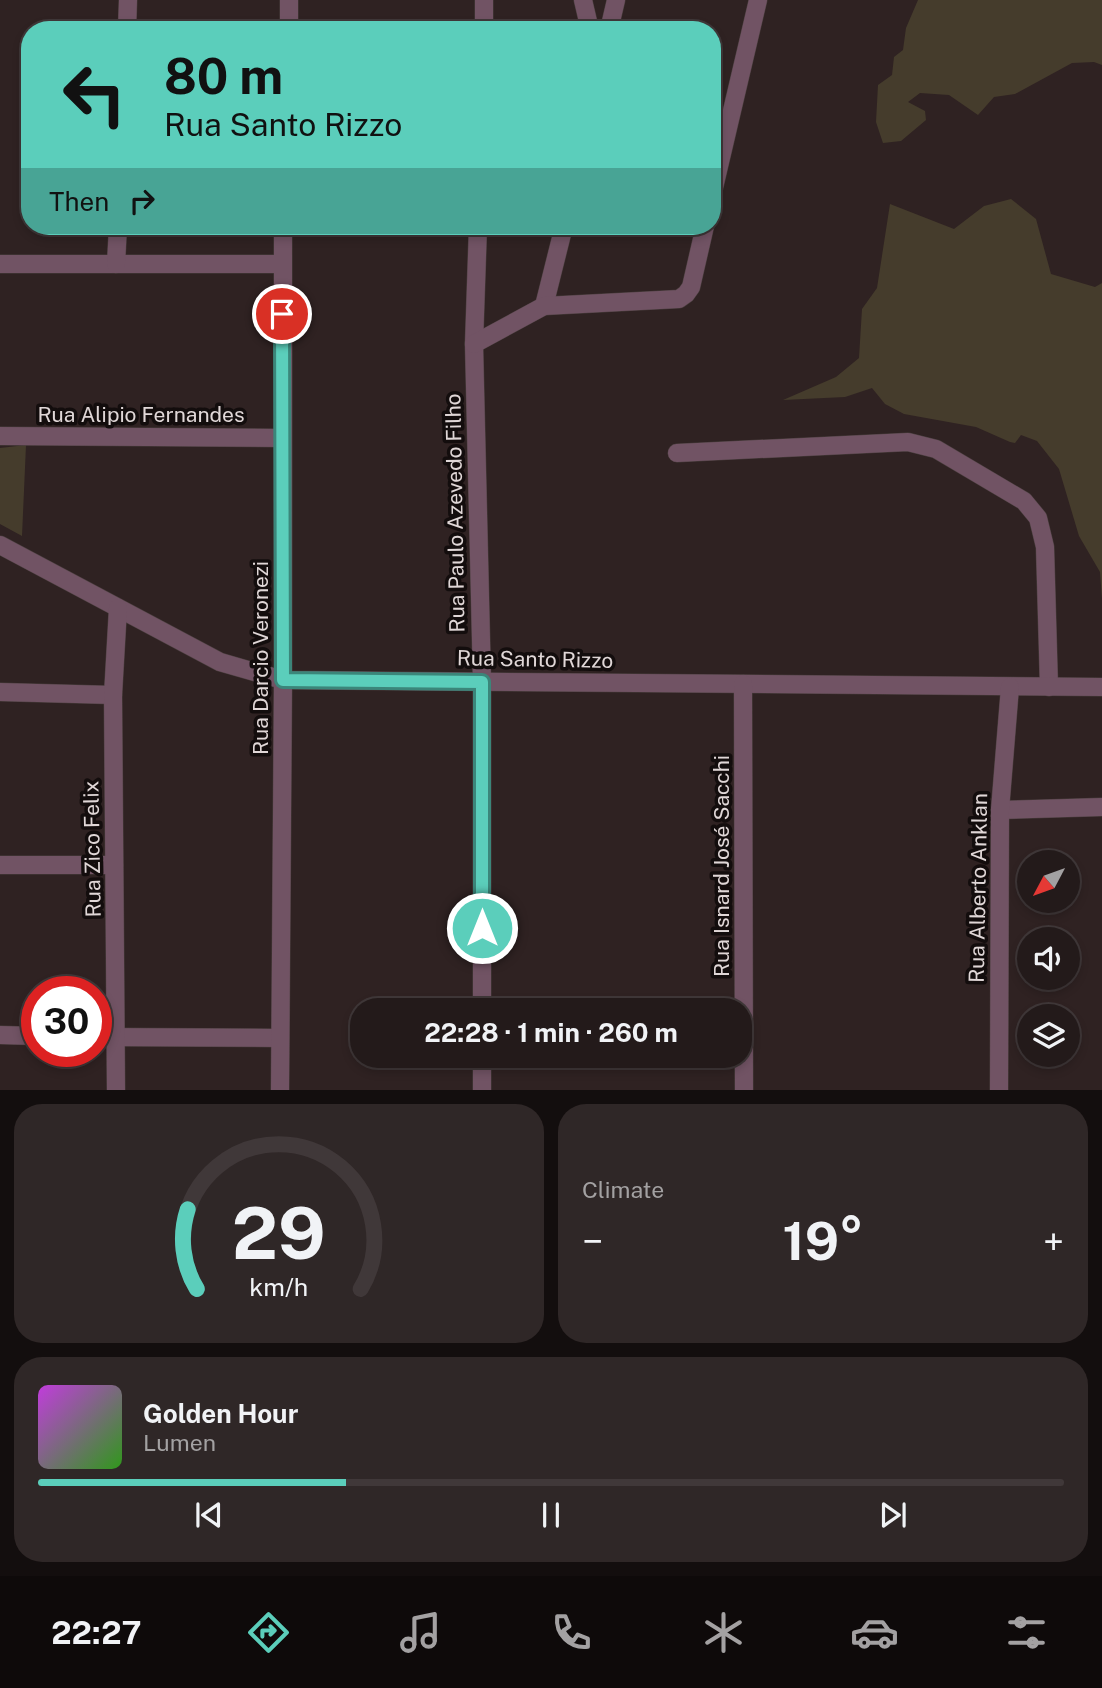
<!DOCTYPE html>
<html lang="en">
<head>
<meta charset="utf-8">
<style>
	:root { --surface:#231a1a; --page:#2f2727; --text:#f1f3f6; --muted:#a3a1a2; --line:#403839; --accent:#5bcebb }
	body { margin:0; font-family:"Public Sans",sans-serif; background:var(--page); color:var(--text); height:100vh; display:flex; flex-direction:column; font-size:26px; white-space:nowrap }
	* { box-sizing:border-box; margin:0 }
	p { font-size:23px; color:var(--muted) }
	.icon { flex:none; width:38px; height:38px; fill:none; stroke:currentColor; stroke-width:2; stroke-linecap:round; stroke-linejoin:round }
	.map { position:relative; height:1090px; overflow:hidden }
	.sheet { display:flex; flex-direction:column; gap:14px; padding:14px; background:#130e0e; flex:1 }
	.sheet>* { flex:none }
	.guide { position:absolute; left:21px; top:21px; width:700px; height:214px; border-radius:28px; box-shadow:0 4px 10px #0003,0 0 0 2px var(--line); background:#5bcebb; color:#111; overflow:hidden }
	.needle { width:46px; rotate:229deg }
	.buttons { position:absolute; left:1017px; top:850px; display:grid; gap:14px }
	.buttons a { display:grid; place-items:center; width:63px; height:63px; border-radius:50%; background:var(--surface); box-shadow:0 4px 10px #0003,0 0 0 2px var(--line); font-size:35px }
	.speed { position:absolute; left:21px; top:976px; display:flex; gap:14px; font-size:35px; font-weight:700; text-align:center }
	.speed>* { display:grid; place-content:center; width:91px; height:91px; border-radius:50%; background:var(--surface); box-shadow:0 4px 10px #0003,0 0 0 2px var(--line); line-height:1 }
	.speed .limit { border:10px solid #d22; background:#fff; color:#111 }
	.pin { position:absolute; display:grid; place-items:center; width:60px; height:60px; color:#fff; margin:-30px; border:4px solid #fff; border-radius:50%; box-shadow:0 2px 7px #0007 }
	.me { position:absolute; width:77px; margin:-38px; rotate:0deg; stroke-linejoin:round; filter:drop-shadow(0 0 5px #0008) }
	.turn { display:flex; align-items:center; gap:24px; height:147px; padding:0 28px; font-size:32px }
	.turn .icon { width:91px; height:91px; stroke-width:2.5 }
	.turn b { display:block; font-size:49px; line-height:60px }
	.then { display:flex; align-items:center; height:66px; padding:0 28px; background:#0003; gap:14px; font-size:26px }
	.big { font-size:52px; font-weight:700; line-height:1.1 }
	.sheet .tile { flex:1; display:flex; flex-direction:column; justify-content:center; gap:10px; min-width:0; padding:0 24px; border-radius:28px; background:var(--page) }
	.sheet .dial { align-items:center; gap:0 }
	.dial svg { height:182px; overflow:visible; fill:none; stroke:var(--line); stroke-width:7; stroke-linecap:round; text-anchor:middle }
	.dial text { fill:var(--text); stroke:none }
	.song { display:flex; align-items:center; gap:21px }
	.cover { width:84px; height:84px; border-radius:10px; background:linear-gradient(135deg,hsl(290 70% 55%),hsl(110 70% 35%)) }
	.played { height:7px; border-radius:4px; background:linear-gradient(90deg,var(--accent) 30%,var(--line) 30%) }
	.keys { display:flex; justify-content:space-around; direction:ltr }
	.heat { display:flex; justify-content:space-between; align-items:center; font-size:38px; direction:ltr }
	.sheet .tiles { flex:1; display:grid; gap:14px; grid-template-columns:1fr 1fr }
	.tile:last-child { grid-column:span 2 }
	.trip { position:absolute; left:350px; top:998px; width:402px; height:70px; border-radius:28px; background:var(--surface); box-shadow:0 4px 10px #0003,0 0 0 2px var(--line); font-weight:700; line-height:70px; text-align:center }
	.tab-bar { display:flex; height:112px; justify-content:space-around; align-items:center; background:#0e0a0a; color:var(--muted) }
	.tab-bar .icon { width:49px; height:49px }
	.tab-bar .on { color:var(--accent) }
	.tab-bar b { font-size:32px; color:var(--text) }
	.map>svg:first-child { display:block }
	.green { fill:#453c2c }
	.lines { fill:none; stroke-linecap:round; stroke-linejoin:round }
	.minor-casing { stroke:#4b3f3f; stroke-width:19 }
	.minor { stroke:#715364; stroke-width:18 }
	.route-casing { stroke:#3b867a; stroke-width:18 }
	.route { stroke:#5bcebb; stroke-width:12 }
	.labels { text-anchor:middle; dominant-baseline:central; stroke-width:7; stroke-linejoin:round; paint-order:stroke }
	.street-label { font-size:21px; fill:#e0d7d7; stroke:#130d0d }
</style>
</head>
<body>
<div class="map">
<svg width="1102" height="1090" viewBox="0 0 1102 1090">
	<rect width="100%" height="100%" fill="#2f2222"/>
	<g class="green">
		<polygon points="918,0 1102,0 1102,65 1094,62 1072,63 1015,94 994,97 978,115 949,95 920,93 908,102 925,111 926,120 901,141 883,143 876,122 878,85 892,75 894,57 903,50 906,28"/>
		<polygon points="1011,199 1036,219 1051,274 1095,287 1102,283 1102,599 1100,572 1079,536 1059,469 1037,441 1021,435 1015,443 1010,442 976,427 904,414 885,404 872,388 845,397 783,400 836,377 859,358 862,309 877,288 890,204 954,229 984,206"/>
		<polygon points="26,445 22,536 0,524 0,448"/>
	</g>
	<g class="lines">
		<g class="minor-casing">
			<g id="minor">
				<polyline points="583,0 590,30"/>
				<polyline points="127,30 128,0"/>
				<polyline points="289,30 289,0"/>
				<polyline points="484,30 484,0"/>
				<polyline points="609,30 616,0"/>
				<polyline points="712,196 758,0"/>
				<polyline points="478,226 474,344 482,682 482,1010"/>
				<polyline points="0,264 282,264"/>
				<polyline points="116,264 118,226"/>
				<polyline points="544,306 564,226"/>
				<polyline points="474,344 544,306 679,299 686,294 691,287 705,226"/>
				<polyline points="0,436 282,438"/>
				<polyline points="677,453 908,442 936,449 1024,501 1038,518 1045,547 1049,687"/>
				<polyline points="0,545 220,662 283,680 1102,687"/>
				<polyline points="743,684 744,1090"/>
				<polyline points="0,692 113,695"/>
				<polyline points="1000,810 1102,807"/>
				<polyline points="0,865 114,865"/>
				<polyline points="0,1035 37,1036"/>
				<polyline points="96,1037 280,1038"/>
				<polyline points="116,1090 113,695 118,608"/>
				<polyline points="280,1090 283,680 283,226"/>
				<polyline points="482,1090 482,1055"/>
				<polyline points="999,1090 1000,810 1010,687"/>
			</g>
		</g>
		<use href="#minor" class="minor"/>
	</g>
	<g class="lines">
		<g class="route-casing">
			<polyline id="route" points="282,314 283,680 482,682 482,928"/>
		</g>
		<use href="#route" class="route"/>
	</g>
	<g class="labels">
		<g class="street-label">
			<text x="141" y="414">Rua Alipio Fernandes</text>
			<text transform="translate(455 513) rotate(-91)">Rua Paulo Azevedo Filho</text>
			<text transform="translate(260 658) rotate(-90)">Rua Darcio Veronezi</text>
			<text transform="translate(535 659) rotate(1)">Rua Santo Rizzo</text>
			<text transform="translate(92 849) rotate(-91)">Rua Zico Felix</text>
			<text transform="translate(721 866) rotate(-90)">Rua Isnard José Sacchi</text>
			<text transform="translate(978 888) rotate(-89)">Rua Alberto Anklan</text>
		</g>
	</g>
</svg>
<div class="buttons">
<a><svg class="needle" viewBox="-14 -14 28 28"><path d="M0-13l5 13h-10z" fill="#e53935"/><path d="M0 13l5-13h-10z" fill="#a3a1a2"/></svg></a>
<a><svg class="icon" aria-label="sound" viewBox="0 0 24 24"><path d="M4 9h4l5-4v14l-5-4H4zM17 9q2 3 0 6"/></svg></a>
<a><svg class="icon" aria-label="layers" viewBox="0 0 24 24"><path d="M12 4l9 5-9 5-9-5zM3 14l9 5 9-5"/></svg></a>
</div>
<div class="speed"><div class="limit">30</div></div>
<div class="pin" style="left:282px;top:314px;background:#d93025"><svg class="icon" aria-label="arrive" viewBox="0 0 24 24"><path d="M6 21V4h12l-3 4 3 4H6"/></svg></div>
<svg class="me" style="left:482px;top:928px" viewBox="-20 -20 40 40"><circle r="17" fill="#5bcebb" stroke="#fff" stroke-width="3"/><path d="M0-11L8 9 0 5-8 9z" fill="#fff"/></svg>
<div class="trip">22:28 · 1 min · 260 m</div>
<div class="guide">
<div class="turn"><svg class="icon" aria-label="left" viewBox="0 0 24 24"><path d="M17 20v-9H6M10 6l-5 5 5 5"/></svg><div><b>80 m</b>Rua Santo Rizzo</div></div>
<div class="then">Then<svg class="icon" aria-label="right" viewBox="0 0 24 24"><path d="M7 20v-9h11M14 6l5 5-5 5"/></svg></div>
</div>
</div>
<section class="sheet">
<div class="tiles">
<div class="tile dial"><svg viewBox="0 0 100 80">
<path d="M14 69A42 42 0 1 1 86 69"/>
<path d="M14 69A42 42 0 0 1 10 34" stroke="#5bcebb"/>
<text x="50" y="56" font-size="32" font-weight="700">29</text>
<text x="50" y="72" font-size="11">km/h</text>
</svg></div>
<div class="tile"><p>Climate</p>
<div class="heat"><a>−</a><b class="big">19°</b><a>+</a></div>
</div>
<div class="tile">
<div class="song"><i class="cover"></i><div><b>Golden Hour</b><p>Lumen</p></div></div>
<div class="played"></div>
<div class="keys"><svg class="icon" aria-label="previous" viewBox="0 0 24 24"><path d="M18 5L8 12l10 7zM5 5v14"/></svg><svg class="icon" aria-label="pause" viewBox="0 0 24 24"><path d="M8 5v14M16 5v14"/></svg><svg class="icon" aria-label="next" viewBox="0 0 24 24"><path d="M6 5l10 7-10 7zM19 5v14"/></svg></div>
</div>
</div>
</section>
<nav class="tab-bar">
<b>22:27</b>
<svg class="icon on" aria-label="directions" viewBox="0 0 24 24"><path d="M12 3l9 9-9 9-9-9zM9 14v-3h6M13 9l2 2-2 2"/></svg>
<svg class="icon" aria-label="music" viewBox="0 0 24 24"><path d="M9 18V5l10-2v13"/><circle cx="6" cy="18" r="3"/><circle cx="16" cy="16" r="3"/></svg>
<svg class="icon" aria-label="phone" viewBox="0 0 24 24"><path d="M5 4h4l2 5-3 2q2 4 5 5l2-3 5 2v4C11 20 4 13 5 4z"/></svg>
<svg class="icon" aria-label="climate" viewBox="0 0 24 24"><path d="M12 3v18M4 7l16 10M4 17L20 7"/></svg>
<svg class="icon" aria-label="car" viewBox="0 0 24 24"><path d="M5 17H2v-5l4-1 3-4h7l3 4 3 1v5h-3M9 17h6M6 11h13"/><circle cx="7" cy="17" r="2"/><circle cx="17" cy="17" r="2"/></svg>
<svg class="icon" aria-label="filters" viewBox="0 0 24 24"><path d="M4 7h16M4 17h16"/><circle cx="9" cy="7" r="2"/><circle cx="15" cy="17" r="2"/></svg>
</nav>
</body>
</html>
